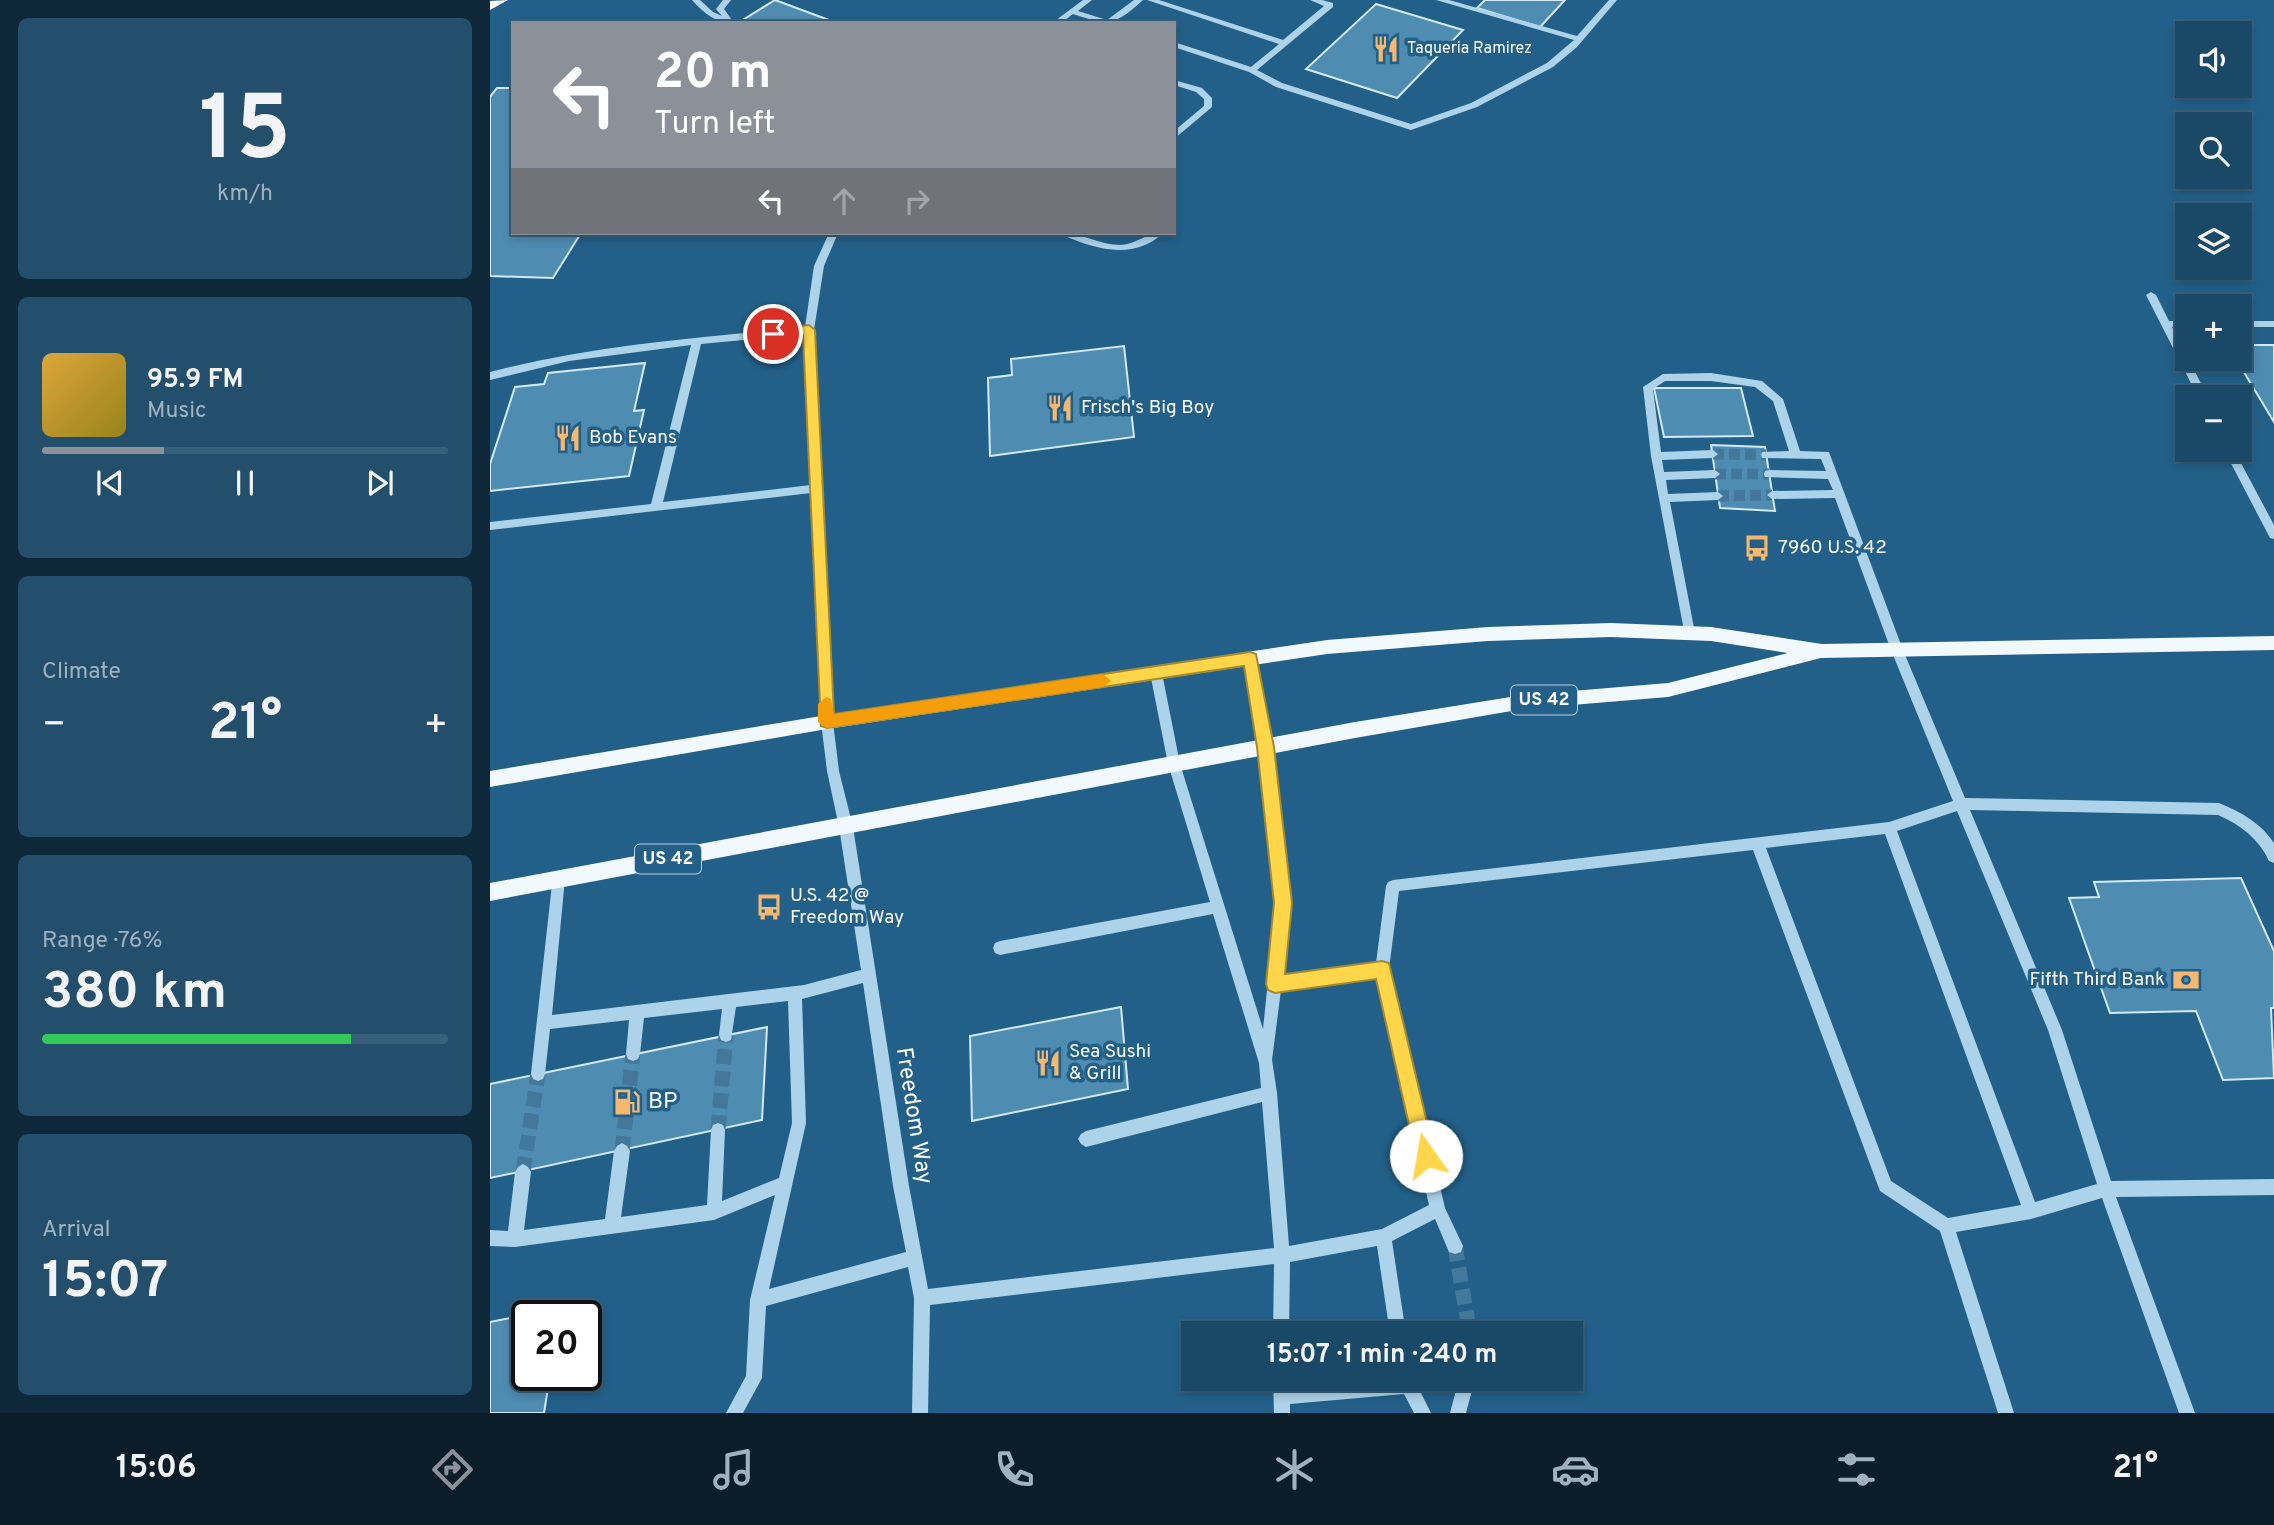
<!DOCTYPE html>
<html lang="en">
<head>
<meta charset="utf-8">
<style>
	:root { --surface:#1a4867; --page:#234f6d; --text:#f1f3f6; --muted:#9fb2c0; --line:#38607b; --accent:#8c9099 }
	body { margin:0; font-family:Overpass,sans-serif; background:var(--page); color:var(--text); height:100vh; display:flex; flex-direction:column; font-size:26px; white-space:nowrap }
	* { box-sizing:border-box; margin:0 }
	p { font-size:23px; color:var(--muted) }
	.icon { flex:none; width:38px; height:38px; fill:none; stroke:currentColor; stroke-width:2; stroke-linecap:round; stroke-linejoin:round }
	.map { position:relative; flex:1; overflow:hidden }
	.panel { display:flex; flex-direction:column; gap:18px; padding:18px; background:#0e2839; width:490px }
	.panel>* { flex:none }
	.top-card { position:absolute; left:21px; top:21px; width:665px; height:214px; border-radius:0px; box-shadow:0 4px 10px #0003,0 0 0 2px var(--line); background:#8c9099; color:#fff; overflow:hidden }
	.buttons { position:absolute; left:1685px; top:21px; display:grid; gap:14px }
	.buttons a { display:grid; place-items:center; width:77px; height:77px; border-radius:0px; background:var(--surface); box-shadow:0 4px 10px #0003,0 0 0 2px var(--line); font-size:35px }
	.speed { position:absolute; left:21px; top:1300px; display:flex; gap:14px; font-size:35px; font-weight:700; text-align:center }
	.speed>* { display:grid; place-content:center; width:91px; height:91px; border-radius:50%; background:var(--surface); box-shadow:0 4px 10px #0003,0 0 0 2px var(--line); line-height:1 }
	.speed .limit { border:4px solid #111; border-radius:10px; background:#fff; color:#111 }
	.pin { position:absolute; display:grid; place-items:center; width:60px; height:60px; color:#fff; margin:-30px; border:4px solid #fff; border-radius:50%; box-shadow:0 2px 7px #0007 }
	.me { position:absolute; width:77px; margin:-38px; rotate:347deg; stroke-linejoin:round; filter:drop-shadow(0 0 5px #0008) }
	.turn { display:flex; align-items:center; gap:24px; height:147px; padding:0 28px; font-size:32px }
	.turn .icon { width:91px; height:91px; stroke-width:2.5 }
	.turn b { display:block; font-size:49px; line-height:60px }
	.lanes { display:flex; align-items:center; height:66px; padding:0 28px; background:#0003; justify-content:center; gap:35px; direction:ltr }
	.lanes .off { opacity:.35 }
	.big { font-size:52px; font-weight:700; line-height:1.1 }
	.panel .card { flex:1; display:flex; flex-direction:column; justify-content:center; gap:10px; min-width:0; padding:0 24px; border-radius:10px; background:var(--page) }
	.panel .dial { align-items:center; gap:0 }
	.dial b { font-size:91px; line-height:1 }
	.song { display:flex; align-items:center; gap:21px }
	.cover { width:84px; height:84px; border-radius:10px; background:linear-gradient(135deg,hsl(40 70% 55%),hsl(50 70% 35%)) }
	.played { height:7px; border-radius:4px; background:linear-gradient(90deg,var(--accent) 30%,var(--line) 30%) }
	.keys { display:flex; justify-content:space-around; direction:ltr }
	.heat { display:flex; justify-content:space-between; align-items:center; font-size:38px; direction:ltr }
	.charge { height:10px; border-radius:5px; background:linear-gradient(90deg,#34c759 76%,var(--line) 0) }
	.trip { position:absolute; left:691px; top:1321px; width:402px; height:70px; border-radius:0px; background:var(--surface); box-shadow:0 4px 10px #0003,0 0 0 2px var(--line); font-weight:700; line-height:70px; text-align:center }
	.tabs { display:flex; height:112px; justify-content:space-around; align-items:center; background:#0a1d29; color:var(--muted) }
	.tabs .icon { width:49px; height:49px }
	.tabs .on { color:var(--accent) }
	.tabs b { font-size:32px; color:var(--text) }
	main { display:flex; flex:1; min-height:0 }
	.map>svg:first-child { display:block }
	.building { fill:#4f8cb2; stroke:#d2e9f8; stroke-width:2 }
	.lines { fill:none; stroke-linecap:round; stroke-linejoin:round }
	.minor-tunnel-far1 { stroke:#43789b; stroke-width:11; stroke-dasharray:11 5; stroke-linecap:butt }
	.minor-tunnel { stroke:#43789b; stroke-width:15; stroke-dasharray:15 7; stroke-linecap:butt }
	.minor { fill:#add3ea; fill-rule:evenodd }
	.major { fill:#f1f9fe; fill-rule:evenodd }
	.highway { fill:#fff; fill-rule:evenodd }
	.route { fill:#ffd54a; stroke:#a68a30; stroke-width:2 }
	.slow { fill:#f59e0b }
	.labels { text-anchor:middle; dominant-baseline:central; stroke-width:7; stroke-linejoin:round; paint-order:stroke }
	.far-poi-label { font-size:16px; fill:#fff; stroke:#226089; text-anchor:start }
	.shield { fill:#226089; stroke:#bdcfdc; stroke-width:2 }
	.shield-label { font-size:18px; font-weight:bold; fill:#fff }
	.poi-label { font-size:19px; fill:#fff; stroke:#226089; text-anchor:start }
	.near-poi-label { font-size:23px; fill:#fff; stroke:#226089; text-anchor:start }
	.near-street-label { font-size:23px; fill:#fff; stroke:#226089 }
</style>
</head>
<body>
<main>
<section class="panel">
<div class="card dial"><b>15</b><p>km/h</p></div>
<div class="card">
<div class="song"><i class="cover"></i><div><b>95.9 FM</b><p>Music</p></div></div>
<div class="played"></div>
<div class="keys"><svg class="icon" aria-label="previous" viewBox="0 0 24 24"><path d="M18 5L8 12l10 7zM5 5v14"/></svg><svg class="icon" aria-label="pause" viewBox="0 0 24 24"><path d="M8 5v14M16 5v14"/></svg><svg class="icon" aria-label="next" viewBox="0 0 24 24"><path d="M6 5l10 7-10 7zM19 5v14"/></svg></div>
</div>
<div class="card"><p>Climate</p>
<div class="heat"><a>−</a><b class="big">21°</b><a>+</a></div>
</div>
<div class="card"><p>Range · 76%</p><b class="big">380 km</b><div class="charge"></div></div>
<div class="card"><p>Arrival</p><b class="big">15:07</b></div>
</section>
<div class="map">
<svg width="1784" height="1413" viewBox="0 0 1784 1413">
	<rect width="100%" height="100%" fill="#226089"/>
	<g class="building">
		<polygon points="285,0 347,23 251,21"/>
		<polygon points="995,0 1075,0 1050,27 987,8"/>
		<polygon points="886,4 973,30 907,98 816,69"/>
		<polygon points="7,88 23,88 23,233 91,233 63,278 0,276 0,97"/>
		<polygon points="1750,345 1784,345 1784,422 1746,359 1750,359"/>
		<polygon points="634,346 644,437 500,456 498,378 522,375 521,359"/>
		<polygon points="155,363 144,411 154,410 139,476 0,491 0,464 25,387 54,384 58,373"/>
		<polygon points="1164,388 1251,388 1263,436 1174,437"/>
		<polygon points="1221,445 1275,447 1285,511 1230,508"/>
		<polygon points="1751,878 1784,951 1784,1008 1781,1008 1784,1078 1733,1080 1706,1011 1620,1013 1579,898 1609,897 1604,882"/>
		<polygon points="631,1007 638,1089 482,1121 480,1036"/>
		<polygon points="277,1027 272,1120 0,1178 0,1084"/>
		<polygon points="39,1314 42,1316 37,1316 37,1376 60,1376 54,1413 0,1413 0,1322"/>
	</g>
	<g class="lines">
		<g class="minor-tunnel-far1">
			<polyline points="1223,454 1276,455"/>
			<polyline points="1225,474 1279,474"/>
			<polyline points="1228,496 1282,495"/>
		</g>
		<g class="minor-tunnel">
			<polyline points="228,1130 236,1035"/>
			<polyline points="132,1151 143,1054"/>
			<polyline points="33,1172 48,1074"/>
			<polyline points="965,1246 980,1334"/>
		</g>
		<g class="minor">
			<path d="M 202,0 L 210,0 L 223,12 L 232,16 L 226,9 L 233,0 L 241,0 L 234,9 L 244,23 C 225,23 214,13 202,0 Z"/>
			<path d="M 593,0 L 602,0 L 588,11 L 617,20 L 644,0 L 653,0 C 624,26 619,26 583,14 L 571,23 L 562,23 Z"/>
			<polygon points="657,0 669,0 793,40 834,6 820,0 832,0 843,3 843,7 767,70 792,83 921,124 981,103 1057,63 1084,40 946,0 959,0 1087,36 1119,0 1127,0 1087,47 1063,67 987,107 921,130 786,87 759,72 684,47 684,42 761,67 789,44"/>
			<polygon points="684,80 712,88 722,98 722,107 684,139 684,131 714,106 714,99 706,92 684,85"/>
			<path d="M 339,233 L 348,233 L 334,266 L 324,330 L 343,722 L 349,771 L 363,827 L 419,1186 L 438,1289 L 784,1248 L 772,1102 L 596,1147 L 591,1144 L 588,1139 L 591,1134 L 596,1131 L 771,1088 L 769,1063 L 723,914 L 510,955 L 505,953 L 503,948 L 505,943 L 510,941 L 720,902 L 678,764 L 660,673 L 662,669 L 670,669 L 672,673 L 690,764 L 773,1029 L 786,903 L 770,747 L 754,659 L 756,656 L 764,656 L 766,659 L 782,747 L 800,903 L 792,976 L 886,963 L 896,886 L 898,882 L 903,880 L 1399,822 L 1463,801 L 1401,650 L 1345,498 L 1282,499 L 1277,495 L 1282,491 L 1343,490 L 1338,479 L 1275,477 L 1274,474 L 1275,471 L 1279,470 L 1336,471 L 1331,459 L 1272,458 L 1271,455 L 1272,452 L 1299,451 L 1283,401 L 1265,387 L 1221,381 L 1175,381 L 1163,389 L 1171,452 L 1223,450 L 1228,454 L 1223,458 L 1172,460 L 1174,472 L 1225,470 L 1230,474 L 1225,478 L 1176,480 L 1178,494 L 1228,492 L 1233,496 L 1228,500 L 1180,502 L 1205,633 L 1203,636 L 1195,636 L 1161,456 L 1153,387 L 1173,374 L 1221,373 L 1272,381 L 1293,399 L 1310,451 L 1339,452 L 1413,650 L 1475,798 L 1729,803 C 1751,812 1771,823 1784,843 L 1784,863 L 1779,861 C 1769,839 1751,825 1728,815 L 1480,810 L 1572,1030 L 1621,1181 L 1784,1179 L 1784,1195 L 1626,1197 L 1705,1413 L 1689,1413 L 1612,1198 L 1541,1219 L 1466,1232 L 1524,1413 L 1508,1413 L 1450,1231 L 1390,1191 L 1263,850 L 909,891 L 899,969 L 955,1208 L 973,1246 L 971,1252 L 965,1254 L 959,1252 L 945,1219 L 902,1241 L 916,1334 L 900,1334 L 887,1246 L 800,1262 L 799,1334 L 783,1334 L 784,1264 L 440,1305 L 438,1413 L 422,1413 L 424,1298 L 418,1267 L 276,1306 L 272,1378 L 253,1413 L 236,1413 L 256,1376 L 260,1300 L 285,1195 L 224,1220 L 25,1247 L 0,1246 L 0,1230 L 18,1231 L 25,1172 L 28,1167 L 33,1164 L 38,1167 L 41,1172 L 34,1230 L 115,1219 L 124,1151 L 127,1146 L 132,1143 L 137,1146 L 140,1151 L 131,1217 L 217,1205 L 221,1130 L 223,1125 L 228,1123 L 233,1125 L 235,1130 L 232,1201 L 289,1178 L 302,1123 L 298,1001 L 246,1007 L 241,1040 L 236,1042 L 231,1040 L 229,1035 L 232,1009 L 154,1018 L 150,1054 L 148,1059 L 143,1061 L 138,1059 L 136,1054 L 139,1020 L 60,1029 L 55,1074 L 53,1079 L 48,1081 L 43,1079 L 41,1074 L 63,875 L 68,873 L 73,875 L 75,879 L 62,1015 L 314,985 L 371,970 L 349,827 L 337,771 L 331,722 L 321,493 L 0,530 L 0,522 L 161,504 L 201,345 L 79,361 L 0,380 L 0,372 C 103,345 209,338 315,327 L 324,266 ZM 314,334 L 321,485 L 173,502 L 211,344 ZM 1467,811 L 1558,1030 L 1607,1184 L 1545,1202 L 1407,831 ZM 1395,834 L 1531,1205 L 1458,1218 L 1401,1181 L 1276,848 ZM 887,976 L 939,1205 L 892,1229 L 799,1246 L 787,1093 L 782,1060 L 791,990 ZM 373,983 L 403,1186 L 416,1252 L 279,1289 L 316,1123 L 312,999 Z"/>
			<path d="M 570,233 C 591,232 609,245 631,245 C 647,244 657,232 673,233 C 649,256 619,252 590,242 C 583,239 576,237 570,233 Z"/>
			<polygon points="1661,292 1666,295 1679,321 1698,321 1698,327 1682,327 1718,397 1708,397 1656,295"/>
			<rect x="1750" y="321" width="34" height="6"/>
			<polygon points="1734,450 1744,450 1784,525 1784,539 1780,538"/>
			<polygon points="783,1379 799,1379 800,1387 899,1379 924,1379 941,1413 924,1413 914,1394 800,1404 800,1413 784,1413"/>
			<polygon points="969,1379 985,1379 976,1413 960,1413"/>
		</g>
		<polygon class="major" points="1121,623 1221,627 1332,644 1784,636 1784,650 1331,658 1178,697 1033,709 865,738 0,901 0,883 865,722 1033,695 1178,683 1298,653 1221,641 1121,637 998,641 837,654 337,729 0,787 0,771 337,715 837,640 998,627"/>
		<polygon class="highway" points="18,0 0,10 0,1"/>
	</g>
	<polygon class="route" points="319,325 325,330 344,714 760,652 766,654 784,747 802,903 795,974 892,961 899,963 945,1156 943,1163 936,1166 929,1163 926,1156 886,979 785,993 778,990 776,984 784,903 767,747 754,666 337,728 331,726 313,335 283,338 277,334 283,329"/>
	<polygon class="slow" points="613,674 621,681 613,687 337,728 328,722 328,704 336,697 341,699 344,714"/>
	<defs>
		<g id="restaurant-bare" transform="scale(2.1)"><path d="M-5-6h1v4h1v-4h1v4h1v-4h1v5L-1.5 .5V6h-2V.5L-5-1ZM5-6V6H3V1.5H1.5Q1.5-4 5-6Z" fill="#f6b86f" stroke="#226089" stroke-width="2.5" paint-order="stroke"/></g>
		<g id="bus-bare" transform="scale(2.1)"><path d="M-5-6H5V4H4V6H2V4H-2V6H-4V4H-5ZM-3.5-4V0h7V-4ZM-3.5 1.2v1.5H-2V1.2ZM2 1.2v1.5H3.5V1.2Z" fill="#f6b86f" stroke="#226089" stroke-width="2.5" paint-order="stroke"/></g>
		<g id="bank-bare" transform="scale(2.1)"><path d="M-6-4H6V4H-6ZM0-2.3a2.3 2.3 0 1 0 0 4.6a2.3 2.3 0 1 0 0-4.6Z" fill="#f6b86f" stroke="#226089" stroke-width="2.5" paint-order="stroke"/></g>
		<g id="fuel-bare" transform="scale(2.1)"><path d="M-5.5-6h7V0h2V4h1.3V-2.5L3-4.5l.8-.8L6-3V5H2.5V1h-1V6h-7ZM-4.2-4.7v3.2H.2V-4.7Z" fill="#f6b86f" stroke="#226089" stroke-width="2.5" paint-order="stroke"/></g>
	</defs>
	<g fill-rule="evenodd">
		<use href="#restaurant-bare" x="896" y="49"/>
		<use href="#restaurant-bare" x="570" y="408"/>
		<use href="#restaurant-bare" x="78" y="438"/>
		<use href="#bus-bare" x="1267" y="548"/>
		<use href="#bus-bare" x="279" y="907"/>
		<use href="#bank-bare" x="1696" y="980"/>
		<use href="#restaurant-bare" x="558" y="1063"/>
		<use href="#fuel-bare" x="137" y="1102"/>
	</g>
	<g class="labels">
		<g class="far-poi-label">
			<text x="917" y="49">Taqueria Ramirez</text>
		</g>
		<g class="shield">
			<rect x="1021" y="685.5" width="66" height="29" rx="5"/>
			<rect x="145" y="844.5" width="66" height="29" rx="5"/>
		</g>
		<g class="shield-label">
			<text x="1054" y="700">US 42</text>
			<text x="178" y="859">US 42</text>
		</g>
		<g class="poi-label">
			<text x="591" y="408">Frisch's Big Boy</text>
			<text x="99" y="438">Bob Evans</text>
			<text x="1288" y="548">7960 U.S. 42</text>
			<text x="300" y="896">U.S. 42 @<tspan x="300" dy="22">Freedom Way</tspan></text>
			<text x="1675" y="980" text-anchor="end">Fifth Third Bank</text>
			<text x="579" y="1052">Sea Sushi<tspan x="579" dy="22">&amp; Grill</tspan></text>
		</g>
		<g class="near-poi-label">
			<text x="158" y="1102">BP</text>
		</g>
		<g class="near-street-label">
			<text transform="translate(423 1116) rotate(81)">Freedom Way</text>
		</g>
	</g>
</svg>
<div class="buttons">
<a><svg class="icon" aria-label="sound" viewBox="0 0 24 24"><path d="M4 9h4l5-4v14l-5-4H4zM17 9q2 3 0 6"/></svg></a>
<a><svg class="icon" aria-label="search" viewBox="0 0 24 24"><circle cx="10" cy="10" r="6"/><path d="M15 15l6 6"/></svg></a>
<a><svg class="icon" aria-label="layers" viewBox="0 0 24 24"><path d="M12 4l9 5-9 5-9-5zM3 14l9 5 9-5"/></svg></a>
<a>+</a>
<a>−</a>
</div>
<div class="speed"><div class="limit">20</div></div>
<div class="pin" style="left:283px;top:334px;background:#d93025"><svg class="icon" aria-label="arrive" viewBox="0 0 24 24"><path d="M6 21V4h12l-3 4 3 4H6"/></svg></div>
<svg class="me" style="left:936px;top:1156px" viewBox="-20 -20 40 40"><circle r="19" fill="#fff"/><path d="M0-13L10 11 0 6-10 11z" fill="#ffd54a"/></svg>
<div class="trip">15:07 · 1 min · 240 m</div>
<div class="top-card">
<div class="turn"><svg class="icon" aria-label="left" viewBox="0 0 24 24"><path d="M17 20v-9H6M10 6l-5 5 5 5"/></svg><div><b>20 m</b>Turn left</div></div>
<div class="lanes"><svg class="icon" aria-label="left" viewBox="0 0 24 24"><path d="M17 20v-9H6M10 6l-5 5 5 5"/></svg><svg class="icon off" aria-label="ahead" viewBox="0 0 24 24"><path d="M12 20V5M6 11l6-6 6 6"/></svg><svg class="icon off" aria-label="right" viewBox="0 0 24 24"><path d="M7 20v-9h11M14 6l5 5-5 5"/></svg></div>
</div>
</div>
</main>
<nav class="tabs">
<b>15:06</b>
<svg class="icon on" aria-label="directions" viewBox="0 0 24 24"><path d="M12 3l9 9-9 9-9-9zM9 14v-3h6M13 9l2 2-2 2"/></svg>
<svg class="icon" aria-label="music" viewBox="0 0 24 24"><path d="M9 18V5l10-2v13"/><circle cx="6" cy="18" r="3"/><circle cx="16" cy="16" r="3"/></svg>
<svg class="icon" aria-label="phone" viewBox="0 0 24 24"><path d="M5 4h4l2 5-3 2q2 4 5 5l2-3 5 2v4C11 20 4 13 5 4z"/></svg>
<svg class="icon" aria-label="climate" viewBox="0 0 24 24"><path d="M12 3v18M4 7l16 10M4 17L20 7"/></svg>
<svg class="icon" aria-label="car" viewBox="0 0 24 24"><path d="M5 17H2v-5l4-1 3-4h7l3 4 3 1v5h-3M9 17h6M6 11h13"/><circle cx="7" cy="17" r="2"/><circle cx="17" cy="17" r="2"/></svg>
<svg class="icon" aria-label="filters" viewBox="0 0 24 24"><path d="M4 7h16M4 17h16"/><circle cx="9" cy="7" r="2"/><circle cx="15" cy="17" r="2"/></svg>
<b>21°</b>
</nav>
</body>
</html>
